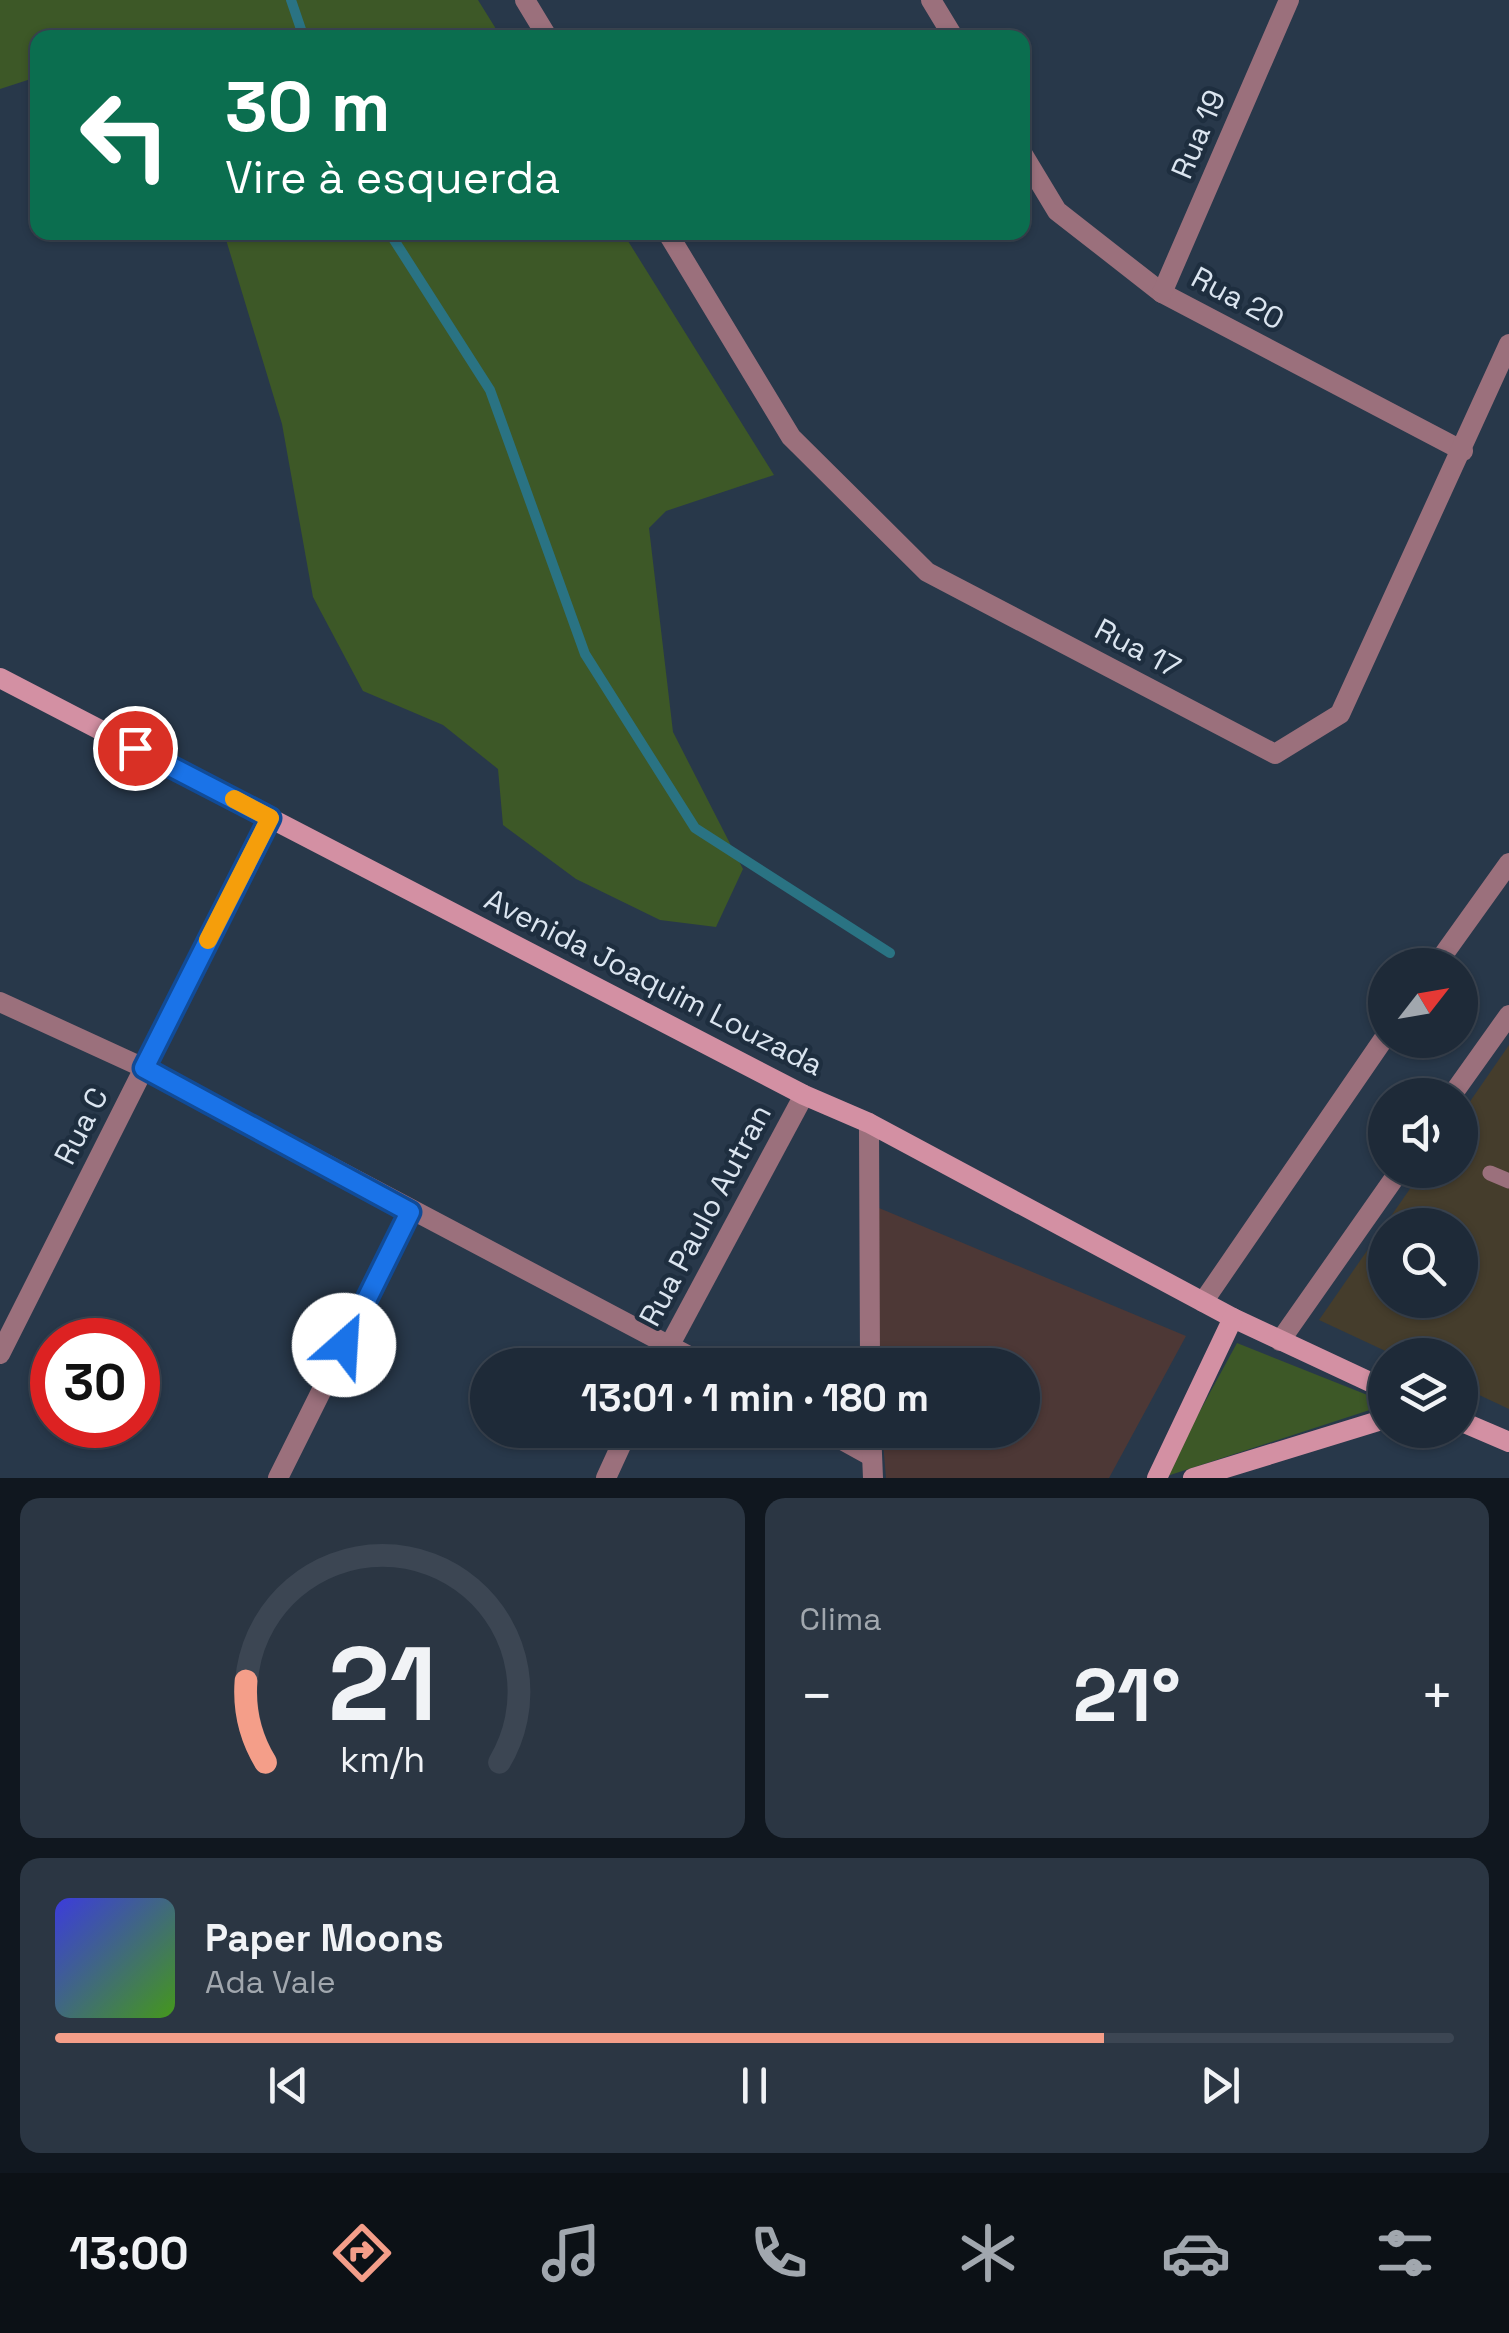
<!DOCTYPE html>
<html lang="pt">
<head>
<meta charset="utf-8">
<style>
	:root { --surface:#1e2a38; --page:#2b3643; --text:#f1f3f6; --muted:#a1a7ae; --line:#3c4653; --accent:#f49e89 }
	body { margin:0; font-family:"Space Grotesk",sans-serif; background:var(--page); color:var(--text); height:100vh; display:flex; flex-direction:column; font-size:38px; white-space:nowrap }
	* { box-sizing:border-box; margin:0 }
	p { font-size:32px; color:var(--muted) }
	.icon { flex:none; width:55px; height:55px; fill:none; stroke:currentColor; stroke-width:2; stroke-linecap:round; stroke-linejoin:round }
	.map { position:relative; height:1478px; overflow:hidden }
	.side { display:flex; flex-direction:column; gap:20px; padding:20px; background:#10171f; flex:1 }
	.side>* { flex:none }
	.banner { position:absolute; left:30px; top:30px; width:1000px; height:210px; border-radius:20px; box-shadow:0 2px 8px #0004,0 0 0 2px var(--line); background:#0b6e4f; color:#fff; overflow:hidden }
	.needle { width:65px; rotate:59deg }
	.fabs { position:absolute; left:1368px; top:948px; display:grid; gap:20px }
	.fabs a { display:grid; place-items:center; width:110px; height:110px; border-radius:50%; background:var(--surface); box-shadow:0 2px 8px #0004,0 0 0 2px var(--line); font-size:50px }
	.speed { position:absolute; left:30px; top:1318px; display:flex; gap:20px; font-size:50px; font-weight:700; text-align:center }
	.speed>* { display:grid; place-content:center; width:130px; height:130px; border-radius:50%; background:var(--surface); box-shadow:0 2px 8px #0004,0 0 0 2px var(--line); line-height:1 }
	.speed .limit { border:15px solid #d22; background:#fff; color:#111 }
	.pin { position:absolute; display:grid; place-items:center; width:85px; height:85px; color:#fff; margin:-42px; border:5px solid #fff; border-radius:50%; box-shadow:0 2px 10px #0007 }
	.me { position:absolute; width:110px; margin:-55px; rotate:26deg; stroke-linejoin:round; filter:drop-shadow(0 0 8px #0008) }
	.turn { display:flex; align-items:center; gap:35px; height:210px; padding:0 30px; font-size:45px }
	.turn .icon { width:130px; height:130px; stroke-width:2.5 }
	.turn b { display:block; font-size:70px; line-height:85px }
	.big { font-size:75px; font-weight:600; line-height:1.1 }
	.side .widget { flex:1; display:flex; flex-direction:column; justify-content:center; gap:15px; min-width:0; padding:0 35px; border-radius:20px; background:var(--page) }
	.side .dial { align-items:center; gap:0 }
	.dial svg { height:260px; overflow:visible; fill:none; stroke:var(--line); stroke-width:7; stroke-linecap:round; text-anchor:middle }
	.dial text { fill:var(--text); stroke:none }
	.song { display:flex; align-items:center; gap:30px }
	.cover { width:120px; height:120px; border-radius:15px; background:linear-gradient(135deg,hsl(240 70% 55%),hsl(100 70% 35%)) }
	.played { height:10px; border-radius:5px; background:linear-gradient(90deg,var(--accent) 75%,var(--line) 75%) }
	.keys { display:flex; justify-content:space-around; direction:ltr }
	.heat { display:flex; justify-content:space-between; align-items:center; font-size:55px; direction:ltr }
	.side .tiles { flex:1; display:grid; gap:20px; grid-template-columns:1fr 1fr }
	.widget:last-child { grid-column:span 2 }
	.trip { position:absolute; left:470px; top:1348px; width:570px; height:100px; border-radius:50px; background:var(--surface); box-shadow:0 2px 8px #0004,0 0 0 2px var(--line); font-weight:600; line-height:100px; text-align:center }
	.dock { display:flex; height:160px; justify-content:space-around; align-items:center; background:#0c1116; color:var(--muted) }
	.dock .icon { width:70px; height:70px }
	.dock .current { color:var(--accent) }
	.dock b { font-size:45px; color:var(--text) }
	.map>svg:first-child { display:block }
	.industrial { fill:#453d2c; fill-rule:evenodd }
	.education { fill:#4d3836 }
	.green { fill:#3d5827 }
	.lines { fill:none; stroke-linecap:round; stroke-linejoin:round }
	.stream { stroke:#2a7383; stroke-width:10 }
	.lane { stroke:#9b707c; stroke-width:15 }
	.street { stroke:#9b707c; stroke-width:20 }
	.secondary { stroke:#d390a3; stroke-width:20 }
	.route-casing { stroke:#114b97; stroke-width:25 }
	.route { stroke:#1a73e8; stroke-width:18 }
	.slow { stroke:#f59e0b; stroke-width:18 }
	.labels { text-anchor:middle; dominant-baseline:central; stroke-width:9; stroke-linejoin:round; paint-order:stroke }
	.street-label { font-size:30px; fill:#dbe5f0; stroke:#1e2e3f }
</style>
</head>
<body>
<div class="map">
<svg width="1509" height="1478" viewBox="0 0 1509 1478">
	<rect width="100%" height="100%" fill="#28384a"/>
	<path class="industrial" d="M 1509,1045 L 1509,1409 L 1460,1386 L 1460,1355 L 1394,1355 L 1319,1320 L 1423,1170 L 1460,1170 L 1460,1116 ZM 1385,1225 L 1460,1225 L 1460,1300 L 1385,1300 Z"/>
	<polygon class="education" points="867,1203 1186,1336 1109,1478 886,1478 882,1430 1022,1430 1022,1365 878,1365"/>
	<g class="green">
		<polygon points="0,0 478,0 501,37 38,38 37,77 0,89"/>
		<polygon points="224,233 623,233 774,475 666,511 649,528 673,732 743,869 716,927 660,920 576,879 503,825 498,769 443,725 363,691 313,597 282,424"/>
		<polygon points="1237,1343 1385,1402 1385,1405 1164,1477"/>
	</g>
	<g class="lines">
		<g class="stream">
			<polyline points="291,0 304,38"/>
			<polyline points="389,232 490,390 585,654 695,828 890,953"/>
		</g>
		<polyline class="lane" points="1490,1173 1509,1181"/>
		<g class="street">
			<polyline points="525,0 548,38"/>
			<polyline points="931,0 954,38"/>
			<polyline points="1022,153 1057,211 1162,293 1463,451"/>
			<polyline points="667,232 791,437 927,572 1275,754 1340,714 1509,344"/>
			<polyline points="1162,293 1289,0"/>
			<polyline points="1436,965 1509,863"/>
			<polyline points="0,1002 144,1068 706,1365"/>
			<polyline points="1452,1095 1509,1015"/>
			<polyline points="869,1123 870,1365"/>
			<polyline points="1203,1302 1385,1037"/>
			<polyline points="1280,1341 1400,1170"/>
			<polyline points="0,1354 270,818"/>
			<polyline points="659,1365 804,1095"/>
			<polyline points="824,1430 871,1456"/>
			<polyline points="871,1430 873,1478"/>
			<polyline points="278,1478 411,1211"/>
			<polyline points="606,1478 628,1430"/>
		</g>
		<g class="secondary">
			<polyline points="0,678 804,1095 869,1123 1233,1318 1385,1389"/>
			<polyline points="1460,1421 1509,1442"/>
			<polyline points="1157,1478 1233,1318"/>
			<polyline points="1193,1478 1385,1419"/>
		</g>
	</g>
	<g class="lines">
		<g class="route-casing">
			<polyline id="route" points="135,748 270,818 144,1068 410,1212 344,1345"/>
		</g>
		<use href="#route" class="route"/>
		<polyline class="slow" points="208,940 270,818 234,799"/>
	</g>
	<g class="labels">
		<g class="street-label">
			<text transform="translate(1198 134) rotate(-67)">Rua 19</text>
			<text transform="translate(1238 298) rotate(28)">Rua 20</text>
			<text transform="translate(1138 648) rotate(28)">Rua 17</text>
			<text transform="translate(654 982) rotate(27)">Avenida Joaquim Louzada</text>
			<text transform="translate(81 1126) rotate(-63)">Rua C</text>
			<text transform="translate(705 1215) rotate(-62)">Rua Paulo Autran</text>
		</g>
	</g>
</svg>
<div class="fabs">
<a><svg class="needle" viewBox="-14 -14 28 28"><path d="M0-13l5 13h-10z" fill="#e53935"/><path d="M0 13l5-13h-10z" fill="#a1a7ae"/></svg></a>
<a><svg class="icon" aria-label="sound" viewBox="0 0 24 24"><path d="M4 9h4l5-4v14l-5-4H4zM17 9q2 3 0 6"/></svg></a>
<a><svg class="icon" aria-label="search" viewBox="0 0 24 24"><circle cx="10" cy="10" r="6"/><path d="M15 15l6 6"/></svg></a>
<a><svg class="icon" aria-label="layers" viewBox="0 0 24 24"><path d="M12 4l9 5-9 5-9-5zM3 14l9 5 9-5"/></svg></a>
</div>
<div class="speed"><div class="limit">30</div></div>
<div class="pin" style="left:135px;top:748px;background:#d93025"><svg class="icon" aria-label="arrive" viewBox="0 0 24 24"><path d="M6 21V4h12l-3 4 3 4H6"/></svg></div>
<svg class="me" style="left:344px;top:1345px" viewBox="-20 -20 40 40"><circle r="19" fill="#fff"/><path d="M0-13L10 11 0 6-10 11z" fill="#1a73e8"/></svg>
<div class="trip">13:01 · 1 min · 180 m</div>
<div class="banner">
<div class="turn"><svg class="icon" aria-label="left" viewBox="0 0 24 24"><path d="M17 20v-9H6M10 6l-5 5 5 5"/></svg><div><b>30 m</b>Vire à esquerda</div></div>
</div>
</div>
<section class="side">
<div class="tiles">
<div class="widget dial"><svg viewBox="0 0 100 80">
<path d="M14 69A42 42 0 1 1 86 69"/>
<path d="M14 69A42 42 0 0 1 8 44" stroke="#f49e89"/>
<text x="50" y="56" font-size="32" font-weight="700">21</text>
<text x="50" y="72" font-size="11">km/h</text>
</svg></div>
<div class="widget"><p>Clima</p>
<div class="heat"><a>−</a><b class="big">21°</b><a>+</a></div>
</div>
<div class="widget">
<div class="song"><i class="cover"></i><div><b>Paper Moons</b><p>Ada Vale</p></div></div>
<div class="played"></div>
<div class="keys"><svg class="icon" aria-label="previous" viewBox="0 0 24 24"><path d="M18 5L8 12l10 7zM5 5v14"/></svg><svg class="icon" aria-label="pause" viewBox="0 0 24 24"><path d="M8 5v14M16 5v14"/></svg><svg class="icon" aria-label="next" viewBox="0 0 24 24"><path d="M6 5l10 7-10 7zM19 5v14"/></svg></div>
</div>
</div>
</section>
<nav class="dock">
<b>13:00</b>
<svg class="icon current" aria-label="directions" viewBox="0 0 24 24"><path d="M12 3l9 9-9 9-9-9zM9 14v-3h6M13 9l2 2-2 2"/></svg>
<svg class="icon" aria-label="music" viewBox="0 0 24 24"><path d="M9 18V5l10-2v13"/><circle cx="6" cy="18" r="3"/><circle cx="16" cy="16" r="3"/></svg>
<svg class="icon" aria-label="phone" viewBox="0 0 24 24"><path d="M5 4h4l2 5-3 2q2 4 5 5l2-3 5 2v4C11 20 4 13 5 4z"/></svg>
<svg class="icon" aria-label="climate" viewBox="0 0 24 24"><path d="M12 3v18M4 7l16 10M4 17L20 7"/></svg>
<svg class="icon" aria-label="car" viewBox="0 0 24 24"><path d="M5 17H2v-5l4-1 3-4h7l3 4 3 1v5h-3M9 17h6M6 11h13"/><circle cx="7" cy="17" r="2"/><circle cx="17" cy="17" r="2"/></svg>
<svg class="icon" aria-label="filters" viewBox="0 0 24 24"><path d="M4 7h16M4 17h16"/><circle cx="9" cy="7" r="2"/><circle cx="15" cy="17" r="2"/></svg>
</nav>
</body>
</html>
